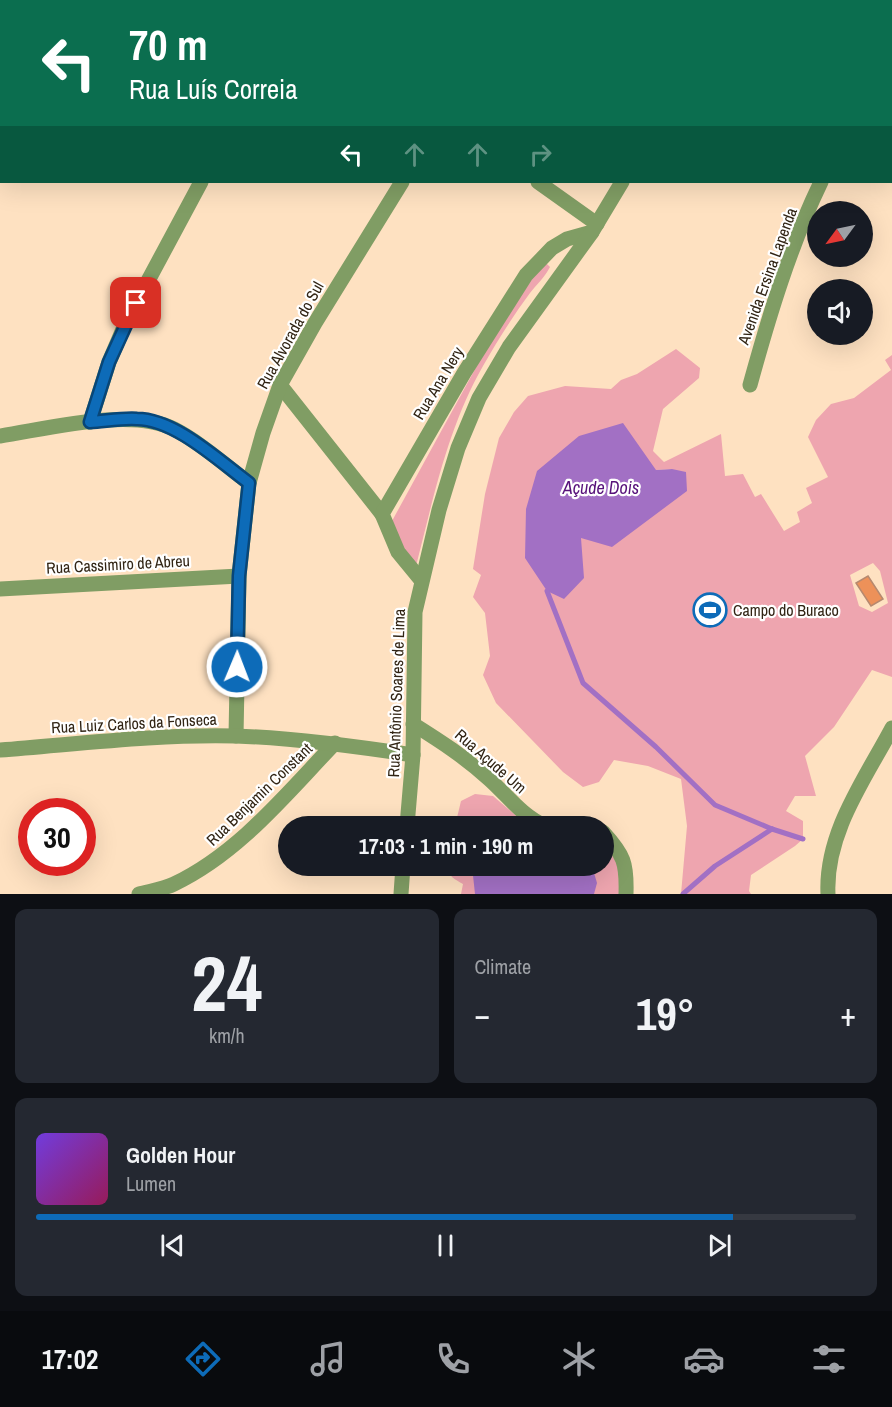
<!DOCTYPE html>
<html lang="en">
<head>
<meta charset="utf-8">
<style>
	:root { --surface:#171b24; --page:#242831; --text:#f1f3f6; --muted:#9ea1a6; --line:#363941; --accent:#0d6bb8 }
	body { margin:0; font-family:"Archivo Narrow",sans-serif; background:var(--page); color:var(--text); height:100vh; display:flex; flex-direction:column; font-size:22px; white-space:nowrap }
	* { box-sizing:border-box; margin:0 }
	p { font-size:20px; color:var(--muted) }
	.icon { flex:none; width:33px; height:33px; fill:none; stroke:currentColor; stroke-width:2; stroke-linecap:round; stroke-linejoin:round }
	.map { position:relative; height:894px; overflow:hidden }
	.side { display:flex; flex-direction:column; gap:15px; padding:15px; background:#0d0f14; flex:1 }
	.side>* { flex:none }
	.banner { position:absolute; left:0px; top:0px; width:892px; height:183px; box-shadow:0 6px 24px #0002; background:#0b6e4f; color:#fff; overflow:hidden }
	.needle { width:39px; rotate:237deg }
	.fabs { position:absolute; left:807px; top:201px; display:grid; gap:12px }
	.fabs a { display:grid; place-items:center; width:66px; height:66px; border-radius:50%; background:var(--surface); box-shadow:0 6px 24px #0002; font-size:30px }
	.speed { position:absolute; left:18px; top:798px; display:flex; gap:12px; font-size:30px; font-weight:700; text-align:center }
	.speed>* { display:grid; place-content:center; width:78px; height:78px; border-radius:50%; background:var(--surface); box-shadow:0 6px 24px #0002; line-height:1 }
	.speed .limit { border:9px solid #d22; background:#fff; color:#111 }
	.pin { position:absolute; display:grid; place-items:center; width:51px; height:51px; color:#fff; margin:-26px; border-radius:12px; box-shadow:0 3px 9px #0006 }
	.me { position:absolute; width:66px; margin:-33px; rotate:1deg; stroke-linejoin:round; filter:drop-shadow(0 0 4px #0008) }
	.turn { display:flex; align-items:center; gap:21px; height:126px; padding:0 30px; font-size:27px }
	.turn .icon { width:78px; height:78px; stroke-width:2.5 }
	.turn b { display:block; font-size:42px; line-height:51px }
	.lanes { display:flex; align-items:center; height:57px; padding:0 30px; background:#0003; justify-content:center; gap:30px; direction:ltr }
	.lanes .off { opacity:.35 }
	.big { font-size:45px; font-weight:800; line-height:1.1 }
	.side .card { flex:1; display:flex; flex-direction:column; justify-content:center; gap:9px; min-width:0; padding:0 21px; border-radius:12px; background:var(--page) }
	.side .dial { align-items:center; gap:0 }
	.dial b { font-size:78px; line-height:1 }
	.song { display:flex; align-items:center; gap:18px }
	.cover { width:72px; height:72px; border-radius:9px; background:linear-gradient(135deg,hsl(260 70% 55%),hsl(330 70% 35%)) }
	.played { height:6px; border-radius:3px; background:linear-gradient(90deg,var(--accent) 85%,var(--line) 85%) }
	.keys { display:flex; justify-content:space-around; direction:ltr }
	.heat { display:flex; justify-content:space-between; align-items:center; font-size:33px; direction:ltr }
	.side .tiles { flex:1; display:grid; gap:15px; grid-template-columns:1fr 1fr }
	.card:last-child { grid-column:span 2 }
	.trip { position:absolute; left:278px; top:816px; width:336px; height:60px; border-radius:30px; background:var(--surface); box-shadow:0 6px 24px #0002; font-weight:800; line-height:60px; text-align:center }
	.tab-bar { display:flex; height:96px; justify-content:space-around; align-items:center; background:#090b0e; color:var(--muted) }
	.tab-bar .icon { width:42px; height:42px }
	.tab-bar .current { color:var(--accent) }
	.tab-bar b { font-size:27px; color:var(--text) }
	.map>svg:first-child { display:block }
	.green { fill:#eea5af; fill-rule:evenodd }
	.water { fill:#a270c4 }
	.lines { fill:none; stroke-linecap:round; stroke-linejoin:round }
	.stream { stroke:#a270c4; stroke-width:5 }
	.building { fill:#ed9159; stroke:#b6896f; stroke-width:1.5 }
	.minor { stroke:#809d64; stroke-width:15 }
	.tertiary { stroke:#809d64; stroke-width:15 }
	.route-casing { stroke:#084678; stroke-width:15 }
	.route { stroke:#0d6bb8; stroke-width:10 }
	.labels { text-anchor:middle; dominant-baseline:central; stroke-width:4.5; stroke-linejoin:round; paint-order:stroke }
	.street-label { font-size:16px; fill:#312414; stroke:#fff }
	.poi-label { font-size:16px; fill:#312414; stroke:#fff; text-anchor:start }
	.water-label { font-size:18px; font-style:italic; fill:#57127a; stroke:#fff }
</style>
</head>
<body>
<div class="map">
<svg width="892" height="894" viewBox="0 0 892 894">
	<rect width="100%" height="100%" fill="#fee1c1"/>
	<g class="green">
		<path d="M 546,263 L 550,267 C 545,277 537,284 530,293 C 513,316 497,341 483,366 C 447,429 433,500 415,570 L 407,558 L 392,521 L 479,362 L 536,272 Z"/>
		<path d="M 676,349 L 700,368 L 699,378 L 663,409 L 653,451 L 664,462 L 721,434 L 725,476 L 743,474 L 755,497 L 761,494 L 784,531 L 800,522 L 797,512 L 812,503 L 806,488 L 828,477 L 808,437 L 816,420 L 831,404 L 854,398 L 891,370 L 885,360 L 892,355 L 892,677 L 872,670 L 834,727 L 805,756 L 816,796 L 795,796 L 786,811 L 803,821 L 803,839 L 795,846 L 751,875 L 749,891 L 751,894 L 681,894 L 687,826 L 681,779 L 648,766 L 614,760 L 599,782 L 583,787 L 563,772 L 496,703 L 483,675 L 490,656 L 485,613 L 473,597 L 481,575 L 473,569 L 485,494 L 499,438 L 514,412 L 528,396 L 565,386 L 611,389 L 621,380 L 637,374 ZM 672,469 L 612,546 L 580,537 L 656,470 ZM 873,563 L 880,571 L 888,603 L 872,612 L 859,606 L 850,575 Z"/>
		<polygon points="475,794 493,796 528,826 455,826 461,801"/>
		<path d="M 603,845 C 620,861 621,872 619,894 L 461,894 L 463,884 C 455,879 447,876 448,866 L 603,866 Z"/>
	</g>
	<g class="water">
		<polygon points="623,423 656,470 672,469 686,472 687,491 612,547 581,538 584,578 564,599 547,591 525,558 526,509 537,471 579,436"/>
		<polygon points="472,866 592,866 597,883 594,894 475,894"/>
	</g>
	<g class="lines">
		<g class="stream">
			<polyline points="547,591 583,683 656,747 715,805 772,829 803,839"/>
			<polyline points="683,894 715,866 772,829"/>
		</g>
	</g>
	<polygon class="building" points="868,576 883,599 871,606 856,583"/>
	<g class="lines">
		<g class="minor">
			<polyline points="670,0 671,2"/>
			<polyline points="79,2 81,0"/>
			<polyline points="317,2 318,0"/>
			<polyline points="891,21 892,19"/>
			<polyline points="0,22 2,24"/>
			<polyline points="0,122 2,120"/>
			<polyline points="891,141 892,141"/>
			<polyline points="538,182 597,224"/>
			<polyline points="280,385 382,514"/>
			<path d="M 750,385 C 769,316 790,246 821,182"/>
			<polyline points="90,422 109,362 127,320 201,182"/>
			<path d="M 0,436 C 47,429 131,407 174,429 C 201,443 225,465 249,483"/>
			<polyline points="421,580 398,552 382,514 464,373 526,275 552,248 567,239 592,232"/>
			<polyline points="0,589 239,576"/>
			<path d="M 413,724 C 440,741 465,757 489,779 C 507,795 522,816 545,826"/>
			<polyline points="236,736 239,576 249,483 263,433 280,385 315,323 402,182"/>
			<polyline points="560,826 589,825 592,826"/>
			<path d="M 603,832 C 624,855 627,863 626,894"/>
			<path d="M 139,894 C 150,891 164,889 174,884 C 239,853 286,794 335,743"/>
			<path d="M 828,894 C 825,833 865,779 892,728"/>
		</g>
		<g class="tertiary">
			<polyline points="698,2 699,0"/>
			<path d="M 0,750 C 79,744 157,734 236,736 C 295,738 354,746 413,755"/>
			<polyline points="407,826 413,755 415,612 439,510 458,448 479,398 509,347 592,232 622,182"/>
			<polyline points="401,894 403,866"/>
		</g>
	</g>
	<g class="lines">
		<g class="route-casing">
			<path id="route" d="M 136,303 L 109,362 L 90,422 C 106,421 122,418 137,419 C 175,419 219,461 249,483 L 239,576 L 237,667"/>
		</g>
		<use href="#route" class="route"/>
	</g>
	<defs>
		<g id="stadium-ring" transform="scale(1.725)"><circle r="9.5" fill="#fff" stroke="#0d6bb8" stroke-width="1.5"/><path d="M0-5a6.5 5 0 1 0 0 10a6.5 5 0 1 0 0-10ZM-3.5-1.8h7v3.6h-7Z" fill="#0d6bb8"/></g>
	</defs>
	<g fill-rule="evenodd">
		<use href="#stadium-ring" x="710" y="610"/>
	</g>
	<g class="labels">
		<g class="street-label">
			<text transform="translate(767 276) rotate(-70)">Avenida Ersina Lapenda</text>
			<text transform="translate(290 335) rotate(-61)">Rua Alvorada do Sul</text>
			<text transform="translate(438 383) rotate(-59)">Rua Ana Nery</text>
			<text transform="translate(118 564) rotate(-3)">Rua Cassimiro de Abreu</text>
			<text transform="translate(396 693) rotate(-88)">Rua Antônio Soares de Lima</text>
			<text transform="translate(134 723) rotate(-3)">Rua Luiz Carlos da Fonseca</text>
			<text transform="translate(491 761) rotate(41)">Rua Açude Um</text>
			<text transform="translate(259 794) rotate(-44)">Rua Benjamin Constant</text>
		</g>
		<g class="poi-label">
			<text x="733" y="610">Campo do Buraco</text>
		</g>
		<g class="water-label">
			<text x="601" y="487">Açude Dois</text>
		</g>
	</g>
</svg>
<div class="fabs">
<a><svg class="needle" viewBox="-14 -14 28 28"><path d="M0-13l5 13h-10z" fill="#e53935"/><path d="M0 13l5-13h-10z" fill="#9ea1a6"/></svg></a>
<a><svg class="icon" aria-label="sound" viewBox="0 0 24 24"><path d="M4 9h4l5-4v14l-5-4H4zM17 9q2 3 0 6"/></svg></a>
</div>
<div class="speed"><div class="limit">30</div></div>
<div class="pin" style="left:136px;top:303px;background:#d93025"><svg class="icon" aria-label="arrive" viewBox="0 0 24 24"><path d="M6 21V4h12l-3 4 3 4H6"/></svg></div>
<svg class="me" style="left:237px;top:667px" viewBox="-20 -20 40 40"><circle r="17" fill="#0d6bb8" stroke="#fff" stroke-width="3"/><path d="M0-11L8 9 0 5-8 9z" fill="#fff"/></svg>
<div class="trip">17:03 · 1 min · 190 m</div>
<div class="banner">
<div class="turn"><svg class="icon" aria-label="left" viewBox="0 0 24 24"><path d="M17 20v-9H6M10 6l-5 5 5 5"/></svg><div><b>70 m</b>Rua Luís Correia</div></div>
<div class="lanes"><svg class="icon" aria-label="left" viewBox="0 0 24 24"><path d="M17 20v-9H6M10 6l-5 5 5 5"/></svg><svg class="icon off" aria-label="ahead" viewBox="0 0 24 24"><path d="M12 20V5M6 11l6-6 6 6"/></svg><svg class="icon off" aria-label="ahead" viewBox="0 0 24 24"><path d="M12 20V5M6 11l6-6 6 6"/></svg><svg class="icon off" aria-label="right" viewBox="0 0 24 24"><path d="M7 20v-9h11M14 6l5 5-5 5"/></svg></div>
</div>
</div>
<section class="side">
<div class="tiles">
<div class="card dial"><b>24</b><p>km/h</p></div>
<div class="card"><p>Climate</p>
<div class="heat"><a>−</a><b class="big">19°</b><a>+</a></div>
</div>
<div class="card">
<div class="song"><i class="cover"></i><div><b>Golden Hour</b><p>Lumen</p></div></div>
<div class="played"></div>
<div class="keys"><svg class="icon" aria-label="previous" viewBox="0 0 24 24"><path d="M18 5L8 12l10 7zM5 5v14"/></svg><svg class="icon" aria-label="pause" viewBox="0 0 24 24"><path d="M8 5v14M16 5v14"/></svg><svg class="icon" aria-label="next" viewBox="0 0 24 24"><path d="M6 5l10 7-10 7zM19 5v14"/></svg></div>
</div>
</div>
</section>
<nav class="tab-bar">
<b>17:02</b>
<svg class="icon current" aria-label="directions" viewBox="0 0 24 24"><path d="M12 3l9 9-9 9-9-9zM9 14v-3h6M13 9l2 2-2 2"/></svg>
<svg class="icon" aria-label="music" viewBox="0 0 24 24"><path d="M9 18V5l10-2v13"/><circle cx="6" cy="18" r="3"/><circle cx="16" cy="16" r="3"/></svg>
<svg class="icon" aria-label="phone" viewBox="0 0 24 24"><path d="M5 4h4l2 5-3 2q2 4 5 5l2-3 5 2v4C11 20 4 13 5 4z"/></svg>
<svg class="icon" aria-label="climate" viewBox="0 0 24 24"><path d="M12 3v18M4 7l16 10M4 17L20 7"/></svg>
<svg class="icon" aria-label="car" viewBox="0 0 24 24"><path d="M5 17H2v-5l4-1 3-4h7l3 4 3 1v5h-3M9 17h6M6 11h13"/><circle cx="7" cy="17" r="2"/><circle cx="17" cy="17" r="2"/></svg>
<svg class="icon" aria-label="filters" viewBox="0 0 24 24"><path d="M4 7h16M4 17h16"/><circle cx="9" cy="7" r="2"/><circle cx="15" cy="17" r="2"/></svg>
</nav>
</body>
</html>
